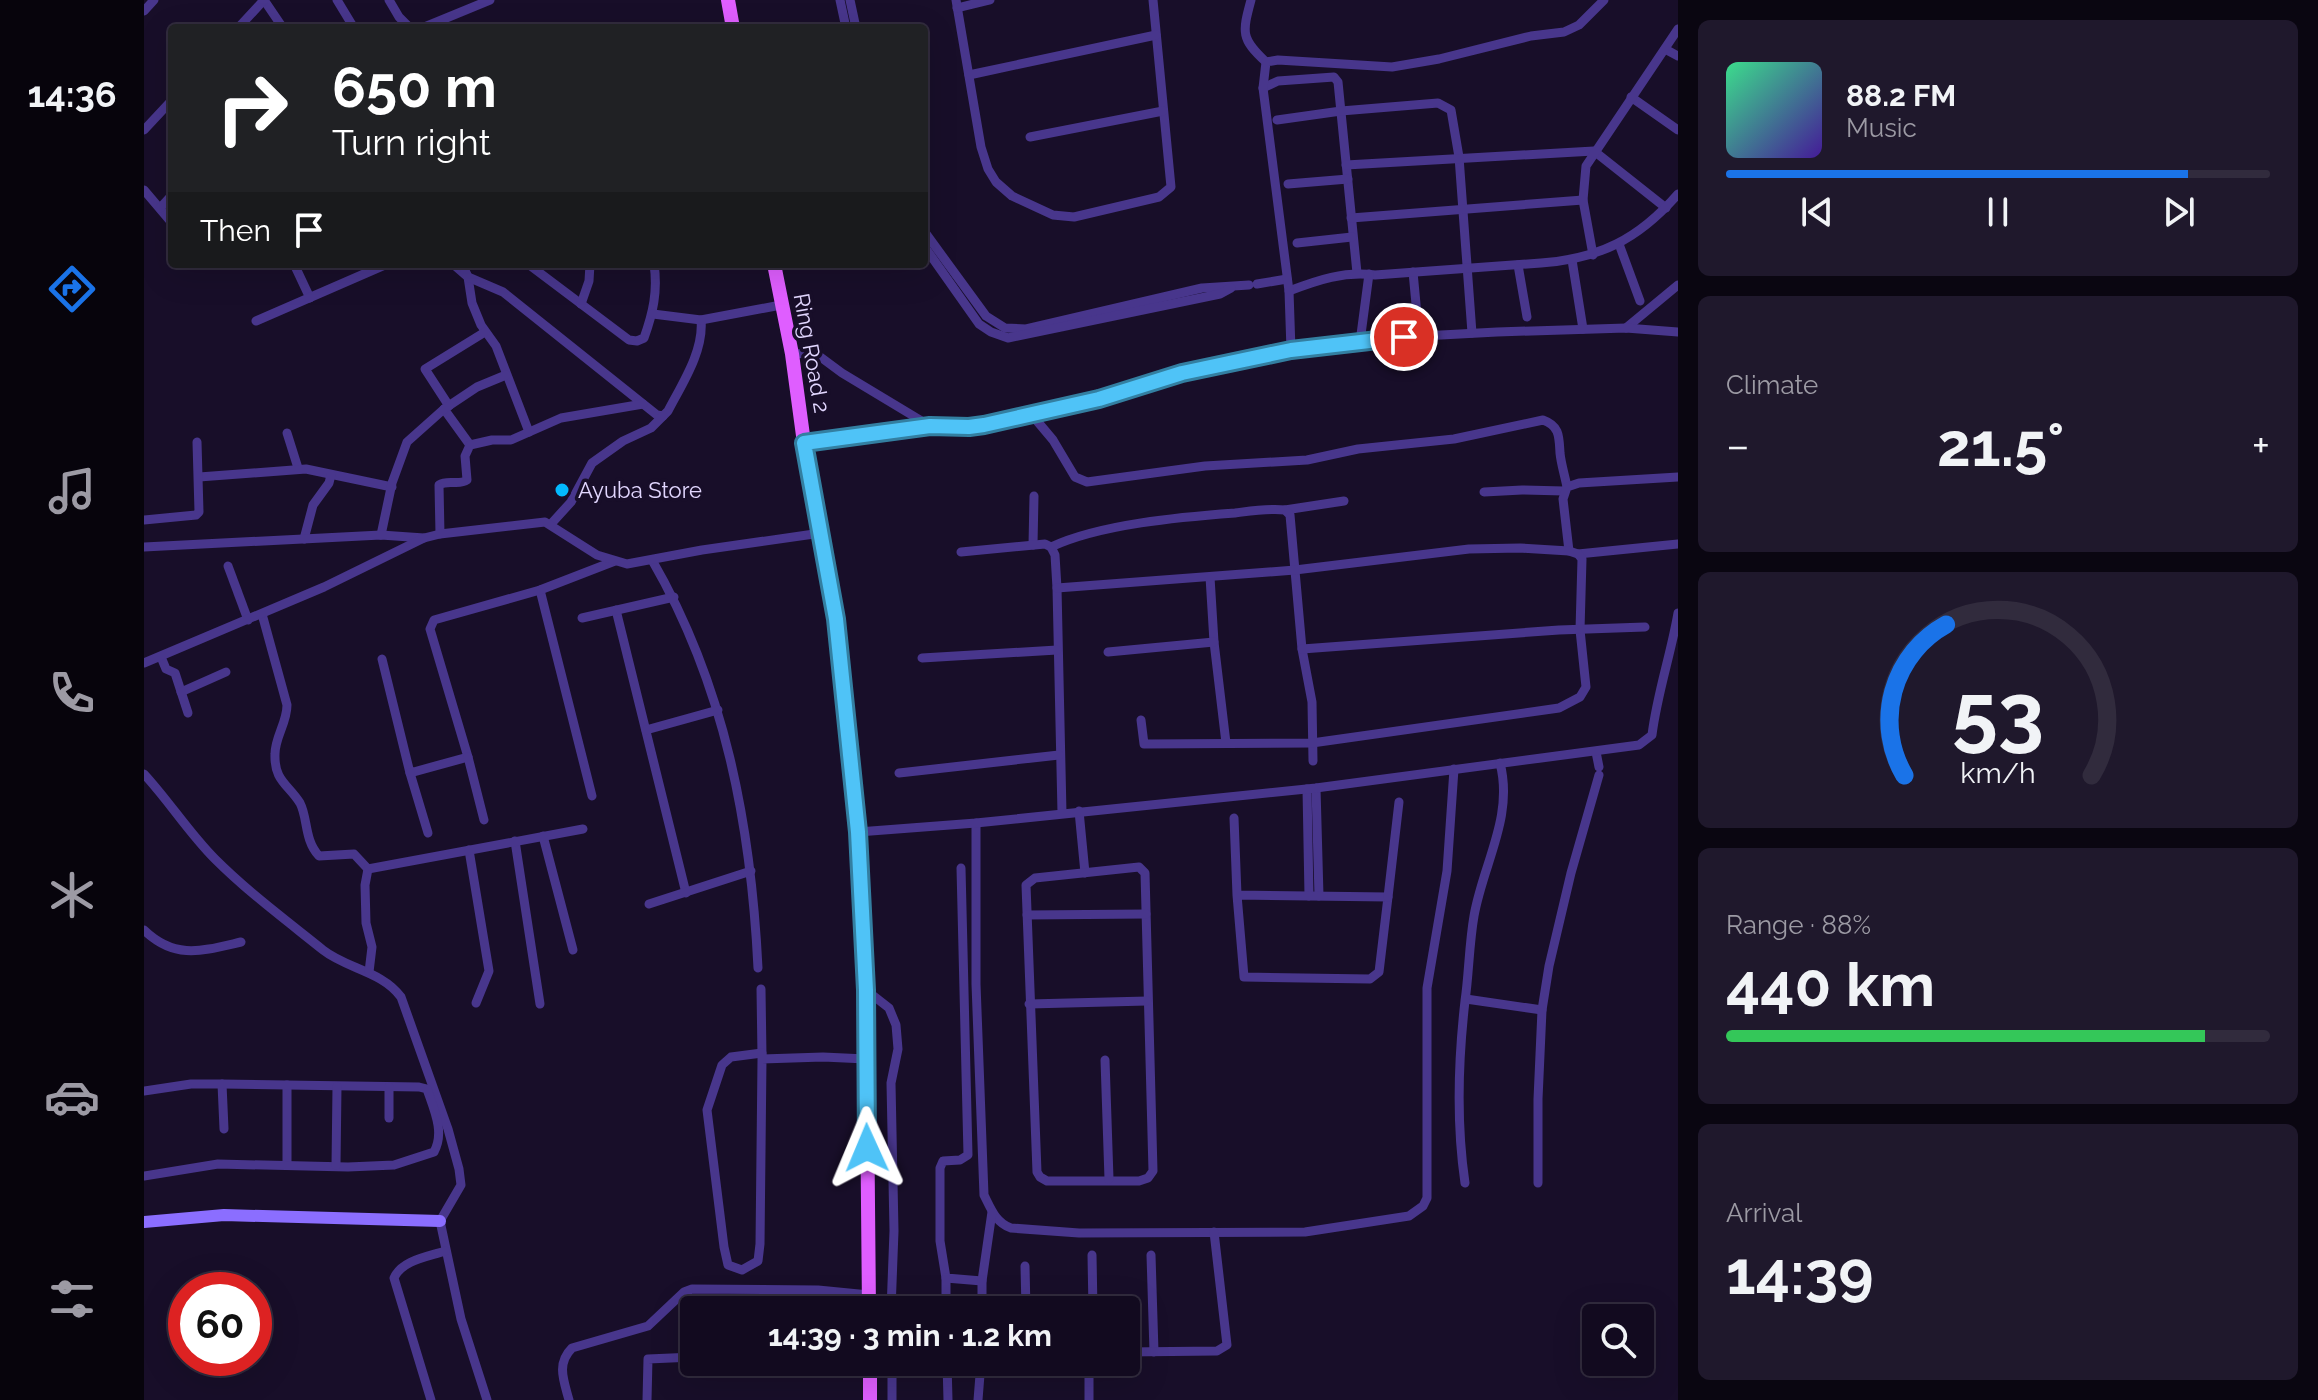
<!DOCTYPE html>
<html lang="en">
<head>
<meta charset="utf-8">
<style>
	:root { --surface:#120a1f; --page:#1f182c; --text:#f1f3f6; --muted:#9c9aa4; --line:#312b3d; --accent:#1a73e8 }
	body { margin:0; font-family:Raleway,sans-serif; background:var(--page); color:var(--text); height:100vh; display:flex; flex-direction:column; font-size:30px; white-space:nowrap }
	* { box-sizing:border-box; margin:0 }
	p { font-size:26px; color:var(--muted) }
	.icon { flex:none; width:44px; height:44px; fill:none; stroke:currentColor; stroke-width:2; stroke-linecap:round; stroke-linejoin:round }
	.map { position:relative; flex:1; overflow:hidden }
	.details { display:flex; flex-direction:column; gap:20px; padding:20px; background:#0a0611; width:640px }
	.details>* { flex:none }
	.top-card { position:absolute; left:24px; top:24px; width:760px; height:244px; border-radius:8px; box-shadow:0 8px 32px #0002,0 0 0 2px var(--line); background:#202124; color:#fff; overflow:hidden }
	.fabs { position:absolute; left:1438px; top:1304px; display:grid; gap:16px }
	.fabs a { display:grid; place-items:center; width:72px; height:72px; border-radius:8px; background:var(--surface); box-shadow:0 8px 32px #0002,0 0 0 2px var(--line); font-size:40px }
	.speed { position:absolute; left:24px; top:1272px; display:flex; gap:16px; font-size:40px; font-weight:700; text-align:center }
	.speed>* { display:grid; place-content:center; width:104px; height:104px; border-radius:50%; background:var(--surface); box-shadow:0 8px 32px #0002,0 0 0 2px var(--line); line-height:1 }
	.speed .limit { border:12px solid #d22; background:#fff; color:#111 }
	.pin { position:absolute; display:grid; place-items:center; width:68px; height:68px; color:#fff; margin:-34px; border:4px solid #fff; border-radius:50%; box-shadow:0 2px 8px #0007 }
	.me { position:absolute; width:88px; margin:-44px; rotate:359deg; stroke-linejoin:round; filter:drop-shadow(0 0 6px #0008) }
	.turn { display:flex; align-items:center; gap:28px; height:168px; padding:0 32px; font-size:36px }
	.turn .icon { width:104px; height:104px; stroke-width:2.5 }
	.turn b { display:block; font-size:56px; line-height:68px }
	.then { display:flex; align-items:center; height:76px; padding:0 32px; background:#0003; gap:16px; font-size:30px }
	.big { font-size:60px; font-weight:700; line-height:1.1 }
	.details .tile { flex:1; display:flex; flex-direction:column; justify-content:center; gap:12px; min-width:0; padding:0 28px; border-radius:12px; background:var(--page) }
	.details .dial { align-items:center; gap:0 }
	.dial svg { height:208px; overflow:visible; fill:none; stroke:var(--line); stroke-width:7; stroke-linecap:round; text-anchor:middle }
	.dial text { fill:var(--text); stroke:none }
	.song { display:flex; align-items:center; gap:24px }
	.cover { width:96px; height:96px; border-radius:12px; background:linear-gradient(135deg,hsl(150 70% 55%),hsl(260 70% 35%)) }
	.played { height:8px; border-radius:4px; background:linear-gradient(90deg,var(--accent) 85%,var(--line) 85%) }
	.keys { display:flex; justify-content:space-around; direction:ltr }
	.heat { display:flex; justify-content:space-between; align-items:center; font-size:44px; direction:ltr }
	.charge { height:12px; border-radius:6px; background:linear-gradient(90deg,#34c759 88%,var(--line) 0) }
	.trip { position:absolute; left:536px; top:1296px; width:460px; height:80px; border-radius:8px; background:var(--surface); box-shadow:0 8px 32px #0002,0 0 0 2px var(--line); font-weight:700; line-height:80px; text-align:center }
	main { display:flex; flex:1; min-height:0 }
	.tab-bar { display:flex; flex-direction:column; width:144px; justify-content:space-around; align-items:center; background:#07040c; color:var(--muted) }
	.tab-bar .icon { width:56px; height:56px }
	.tab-bar .active { color:var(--accent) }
	.tab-bar b { font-size:36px; color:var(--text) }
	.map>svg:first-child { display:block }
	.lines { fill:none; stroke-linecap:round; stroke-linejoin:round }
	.street { stroke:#48368c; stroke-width:9 }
	.secondary { stroke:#8b6eff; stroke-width:12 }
	.primary { stroke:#df5eff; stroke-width:14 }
	.route-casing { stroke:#337fa1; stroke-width:20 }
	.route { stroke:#4fc3f7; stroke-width:14 }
	.poi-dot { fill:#03b9ff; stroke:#180e29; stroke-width:3 }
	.labels { text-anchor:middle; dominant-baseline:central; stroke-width:7; stroke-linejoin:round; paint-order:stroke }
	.street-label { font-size:22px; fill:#e2d7ff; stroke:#180e29 }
	.poi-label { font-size:22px; fill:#e2d7ff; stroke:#180e29; text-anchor:start }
</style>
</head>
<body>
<main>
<nav class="tab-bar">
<b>14:36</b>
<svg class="icon active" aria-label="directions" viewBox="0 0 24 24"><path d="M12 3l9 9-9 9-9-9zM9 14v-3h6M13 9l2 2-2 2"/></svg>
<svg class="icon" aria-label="music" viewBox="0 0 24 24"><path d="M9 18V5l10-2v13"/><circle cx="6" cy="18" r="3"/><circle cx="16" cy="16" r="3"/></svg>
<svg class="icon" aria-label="phone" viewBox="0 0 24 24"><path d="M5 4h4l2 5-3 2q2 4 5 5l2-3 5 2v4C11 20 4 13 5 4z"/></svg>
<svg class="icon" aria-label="climate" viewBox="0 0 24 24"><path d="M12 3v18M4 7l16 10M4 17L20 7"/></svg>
<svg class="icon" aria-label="car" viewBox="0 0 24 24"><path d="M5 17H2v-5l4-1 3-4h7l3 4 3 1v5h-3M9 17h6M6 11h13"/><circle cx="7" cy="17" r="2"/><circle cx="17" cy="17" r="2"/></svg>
<svg class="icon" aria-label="filters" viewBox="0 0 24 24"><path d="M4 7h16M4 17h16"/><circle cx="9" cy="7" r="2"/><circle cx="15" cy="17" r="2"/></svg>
</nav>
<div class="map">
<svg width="1534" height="1400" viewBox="0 0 1534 1400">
	<rect width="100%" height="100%" fill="#180e29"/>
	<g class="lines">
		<g class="street">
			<polyline points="120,0 139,28"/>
			<polyline points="193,0 210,28"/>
			<polyline points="245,0 255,17 266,28"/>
			<polyline points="696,0 702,28"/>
			<polyline points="706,0 712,28"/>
			<polyline points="812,0 837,147 844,169 852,182 868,196 909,215 930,217 1015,197 1027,187 1009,0"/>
			<path d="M 1107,0 C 1098,33 1097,39 1122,62"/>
			<polyline points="813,8 846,0"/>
			<polyline points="0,11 10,0"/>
			<polyline points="94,28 120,0"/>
			<polyline points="278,28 346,0"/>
			<polyline points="1521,49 1534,56"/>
			<polyline points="825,75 1012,35"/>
			<polyline points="1119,88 1134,81 1190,77 1194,82 1213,273"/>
			<polyline points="1487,97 1534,130"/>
			<polyline points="1133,120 1197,111 1294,103 1307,110 1315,157 1328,333"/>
			<polyline points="0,130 28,100"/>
			<polyline points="886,137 1019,111"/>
			<polyline points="1202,165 1450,151 1522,208"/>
			<polyline points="1144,184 1204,179"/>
			<polyline points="0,190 28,223"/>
			<polyline points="16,208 28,195"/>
			<polyline points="1207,218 1439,200"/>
			<polyline points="780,231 842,316 861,328 882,329 1058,288 1105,285"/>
			<polyline points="1153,243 1208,237"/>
			<polyline points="1475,244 1496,301"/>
			<polyline points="780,246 835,324 847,332 864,338 1076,294 1087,288"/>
			<polyline points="1449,255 1439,200 1442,166 1534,29"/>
			<polyline points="1428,260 1439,329"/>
			<polyline points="150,264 166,298"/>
			<polyline points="309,264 324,277 328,303 337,325 352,346 385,432"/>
			<path d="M 318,264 L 324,277 L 359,292 L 513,415 L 519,416 L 524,411 C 538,384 560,351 557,320"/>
			<path d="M 384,264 L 485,340 L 493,341 L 500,338 C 509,313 514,291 510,264"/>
			<polyline points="1374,265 1383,317"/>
			<polyline points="1269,272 1275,336"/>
			<polyline points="1113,284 1143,279"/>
			<path d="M 1145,291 C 1174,280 1200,271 1231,275 L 1397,263 C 1455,259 1495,239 1534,194"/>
			<polyline points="437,304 445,281 446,264"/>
			<polyline points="509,314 557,320 637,305"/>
			<polyline points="112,321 243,264"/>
			<polyline points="1482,328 1534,285"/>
			<polyline points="1216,342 1225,274"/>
			<polyline points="1147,350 1145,291 1119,88 1122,62 1134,60 1248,67 1295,59 1387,36 1420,32 1435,25 1460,0"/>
			<polyline points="648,354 671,353 698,373 786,426"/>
			<polyline points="305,406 281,369 341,332"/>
			<polyline points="300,409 326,445"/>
			<path d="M 888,415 L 909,440 L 931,477 L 943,482 L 1061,466 L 1163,460 L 1214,449 L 1310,439 L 1399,420 C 1416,426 1415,437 1416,453 C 1417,464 1421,476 1423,487"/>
			<polyline points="143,433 154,468"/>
			<polyline points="660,443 786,426 825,427 869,420 955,399 1038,373 1147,350 1260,337 1353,332 1482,328 1534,332"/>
			<polyline points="55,477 162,469 248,487"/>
			<polyline points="1340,492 1378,490 1420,491"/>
			<polyline points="1141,510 1200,501"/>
			<polyline points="0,520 52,515 55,512 53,442"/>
			<polyline points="407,524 427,502 448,463 479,441 507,428 519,416"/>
			<path d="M 296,534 L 295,485 C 304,479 315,486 323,480 L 321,456 L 326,445 L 348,440 L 367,440 L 417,418 L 499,404"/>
			<polyline points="237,535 248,483 263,442 300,409 333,387 362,375"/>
			<polyline points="160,539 169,505 185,483 187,475"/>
			<polyline points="889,545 890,496"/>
			<polyline points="0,547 237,535 280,538"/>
			<polyline points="907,547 911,555 913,588 918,813"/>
			<polyline points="1425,551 1419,499 1423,487 1435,483 1534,477"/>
			<path d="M 817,552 L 901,544 L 907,547 C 956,524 1037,517 1091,513 C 1107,511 1125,508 1141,510 L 1146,515 L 1158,649 L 1168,702 L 1169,761"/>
			<polyline points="1434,554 1534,544"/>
			<path d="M 508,560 C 581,686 607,825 614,968"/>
			<polyline points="84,566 104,620"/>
			<polyline points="1066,577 1070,642 1082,743"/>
			<polyline points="913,588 1151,570 1325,549 1376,548 1425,551 1434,554 1438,559 1436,630 1442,687 1436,697 1415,708 1168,743 1000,744 997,720"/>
			<polyline points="396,590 448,796"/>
			<polyline points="472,610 542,893"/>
			<path d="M 118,614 L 143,705 C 143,723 131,737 131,754 C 130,781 144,784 156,803 C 164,818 160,840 175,856 L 210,854 L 224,869"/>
			<polyline points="438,618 530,597"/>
			<polyline points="1158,649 1415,630 1501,627"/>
			<polyline points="964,652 1070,642"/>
			<polyline points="17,657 22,669 31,673 44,713"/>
			<polyline points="778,658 913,650"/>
			<polyline points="238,659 266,773 324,757 286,629 290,620 396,590 471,561"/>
			<polyline points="0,663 180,587 280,538 296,534 401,522 453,555 483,564 558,550 677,533"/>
			<polyline points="37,692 82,672"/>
			<polyline points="502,730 574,710"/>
			<polyline points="1452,752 1455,767"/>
			<polyline points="324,757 340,820"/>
			<polyline points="266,773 284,833"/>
			<polyline points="755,773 915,755"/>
			<path d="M 0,774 C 25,801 45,833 71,859 C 104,892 143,921 179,950 C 203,969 238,971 257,997 L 304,1129 L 315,1169 L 317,1185 L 296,1221 L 317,1319 L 343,1400"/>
			<polyline points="1172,788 1175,896"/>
			<polyline points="1163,789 1165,896"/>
			<polyline points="935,811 941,873"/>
			<polyline points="1090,818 1093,895 1100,977 1226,979 1235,972 1244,897 1093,895"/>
			<path d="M 832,823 L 832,984 L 840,1195 C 847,1209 852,1223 867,1228 L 935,1233 L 1161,1232 L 1265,1216 L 1279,1206 L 1283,1198 L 1283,988 L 1303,871 L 1310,769"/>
			<path d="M 714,832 L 832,823 L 1172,788 L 1495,745 L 1508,735 C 1513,694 1527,654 1534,613"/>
			<polyline points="399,836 429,950"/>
			<polyline points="371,841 396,1004"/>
			<polyline points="325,850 345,971 332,1003"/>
			<polygon points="995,867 1001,873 1009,1171 1004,1178 995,1181 903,1181 896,1177 893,1172 882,885 891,878"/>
			<polyline points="817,868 824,1155 816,1160 799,1161 796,1168 796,1241 802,1278 838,1281"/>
			<polyline points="1244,897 1255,802"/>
			<polyline points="505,904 607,871"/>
			<polyline points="883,915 1002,914"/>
			<path d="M 0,930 C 31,960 58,951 97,942"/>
			<polyline points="225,972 228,947 222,923 221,885 224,869 439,829"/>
			<polyline points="617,989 618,1056"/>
			<polyline points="722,990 745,1008 752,1025 754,1049 747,1083 750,1231 747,1310"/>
			<polyline points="1322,999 1398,1010"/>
			<polyline points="885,1004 1003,1001"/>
			<polyline points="618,1053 587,1057 578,1065 563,1110 580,1247 584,1265 598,1270 614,1261 616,1244 618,1059 679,1057 722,1059"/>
			<polyline points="961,1060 965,1179"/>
			<polyline points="78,1084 80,1129"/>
			<polyline points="143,1085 143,1164"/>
			<path d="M 0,1091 L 47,1084 L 78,1084 L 275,1087 L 283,1089 C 290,1110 301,1132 290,1152 L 250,1165 L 204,1167 L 74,1164 L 0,1176"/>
			<polyline points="245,1118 245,1087"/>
			<polyline points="192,1165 193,1087"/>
			<path d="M 1321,1183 C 1312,1122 1314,1062 1321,1001 C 1325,973 1325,945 1330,916 C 1339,864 1370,817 1356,763"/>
			<polyline points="1394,1183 1394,1099 1398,1010 1405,966 1427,873 1455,775"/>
			<polyline points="948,1255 949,1310"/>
			<polyline points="1007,1255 1010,1352"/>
			<polyline points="881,1266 882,1310"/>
			<polyline points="802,1278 802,1310"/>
			<polyline points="838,1310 838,1281 848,1212"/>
			<polyline points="982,1352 1073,1351 1083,1345 1070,1232"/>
			<polyline points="748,1362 748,1400"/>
			<polyline points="803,1362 804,1400"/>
			<polyline points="945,1362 945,1400"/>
			<path d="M 287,1400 L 250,1278 C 258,1260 283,1257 301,1251"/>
			<path d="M 425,1400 C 420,1381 412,1364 428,1348 L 504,1326 L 540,1292 L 548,1289 L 674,1290 L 725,1295"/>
			<polyline points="503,1400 504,1359 550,1357"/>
			<polyline points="834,1400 837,1362"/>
		</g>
		<polyline class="secondary" points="0,1222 80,1215 296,1221"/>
		<g class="primary">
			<polyline points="584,0 589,28"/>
			<polyline points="630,264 648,354 660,443 692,619 702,706 714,832 722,990 725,1310"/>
			<polyline points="726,1362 726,1400"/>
		</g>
	</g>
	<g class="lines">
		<g class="route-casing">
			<polyline id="route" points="723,1148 722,990 714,832 692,619 660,443 786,426 825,427 840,425 955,399 1038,373 1147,350 1260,337"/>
		</g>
		<use href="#route" class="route"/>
	</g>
	<circle class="poi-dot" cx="418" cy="490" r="8"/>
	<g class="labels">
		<g class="street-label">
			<text transform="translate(668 353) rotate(80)">Ring Road 2</text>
		</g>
		<g class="poi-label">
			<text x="434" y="490">Ayuba Store</text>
		</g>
	</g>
</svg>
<div class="fabs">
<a><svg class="icon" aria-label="search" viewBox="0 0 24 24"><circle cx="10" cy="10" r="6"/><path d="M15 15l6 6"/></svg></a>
</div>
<div class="speed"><div class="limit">60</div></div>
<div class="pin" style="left:1260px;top:337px;background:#d93025"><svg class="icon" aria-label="arrive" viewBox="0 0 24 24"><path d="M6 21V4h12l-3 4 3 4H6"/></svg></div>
<svg class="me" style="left:723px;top:1148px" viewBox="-20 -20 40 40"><path d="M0-17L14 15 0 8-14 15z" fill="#4fc3f7" stroke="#fff" stroke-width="4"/></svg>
<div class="trip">14:39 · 3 min · 1.2 km</div>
<div class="top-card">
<div class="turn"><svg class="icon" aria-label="right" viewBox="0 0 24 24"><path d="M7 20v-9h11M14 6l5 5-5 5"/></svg><div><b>650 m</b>Turn right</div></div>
<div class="then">Then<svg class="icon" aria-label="arrive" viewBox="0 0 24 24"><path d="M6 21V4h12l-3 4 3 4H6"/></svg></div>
</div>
</div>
<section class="details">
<div class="tile">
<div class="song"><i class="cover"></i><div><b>88.2 FM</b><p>Music</p></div></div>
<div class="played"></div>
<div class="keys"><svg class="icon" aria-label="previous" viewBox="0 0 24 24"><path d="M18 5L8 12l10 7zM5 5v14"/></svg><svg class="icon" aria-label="pause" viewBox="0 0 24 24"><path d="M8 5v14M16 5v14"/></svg><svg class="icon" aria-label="next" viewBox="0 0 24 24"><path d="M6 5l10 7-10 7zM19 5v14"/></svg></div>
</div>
<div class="tile"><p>Climate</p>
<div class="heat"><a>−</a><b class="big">21.5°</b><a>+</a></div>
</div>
<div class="tile dial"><svg viewBox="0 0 100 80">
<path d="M14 69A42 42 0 1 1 86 69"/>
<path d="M14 69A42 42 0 0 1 30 11" stroke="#1a73e8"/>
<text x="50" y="56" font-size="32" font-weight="700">53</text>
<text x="50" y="72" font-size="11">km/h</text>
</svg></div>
<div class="tile"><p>Range · 88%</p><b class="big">440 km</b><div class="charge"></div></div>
<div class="tile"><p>Arrival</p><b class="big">14:39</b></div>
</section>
</main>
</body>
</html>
